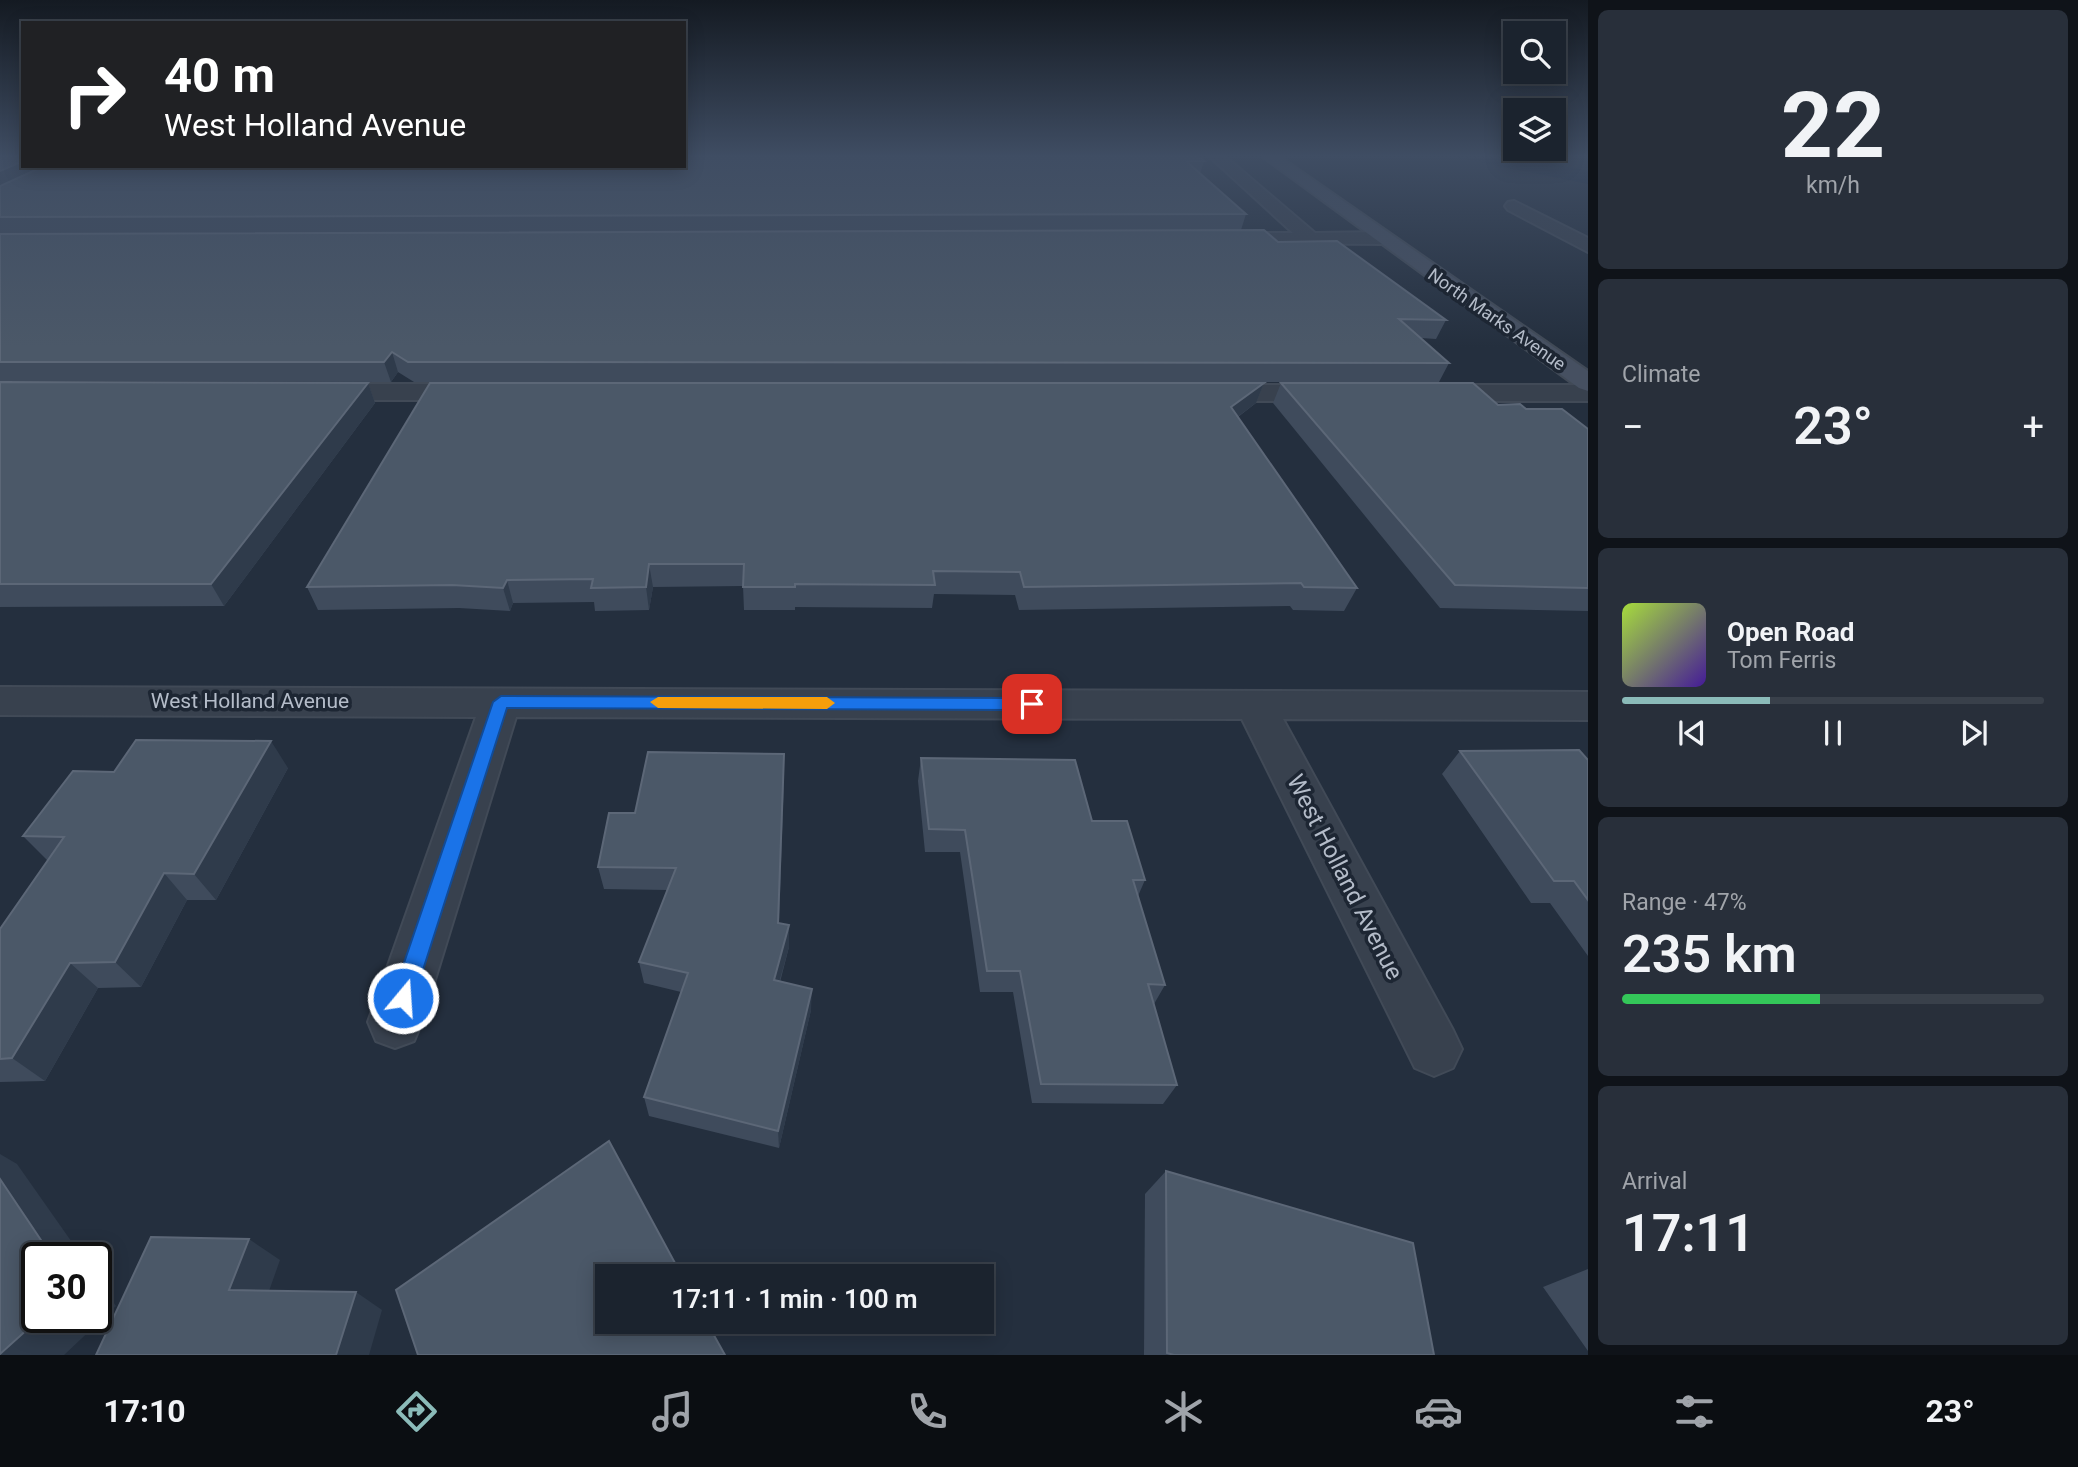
<!DOCTYPE html>
<html lang="en">
<head>
<meta charset="utf-8">
<style>
	:root { --surface:#1b232e; --page:#282f3a; --text:#f1f3f6; --muted:#a0a4aa; --line:#39404a; --accent:#8bbbb9 }
	body { margin:0; font-family:Roboto,sans-serif; background:var(--page); color:var(--text); height:100vh; display:flex; flex-direction:column; font-size:26px; white-space:nowrap }
	* { box-sizing:border-box; margin:0 }
	p { font-size:23px; color:var(--muted) }
	.icon { flex:none; width:38px; height:38px; fill:none; stroke:currentColor; stroke-width:2; stroke-linecap:round; stroke-linejoin:round }
	.map { position:relative; flex:1; overflow:hidden }
	.details { display:flex; flex-direction:column; gap:10px; padding:10px; background:#0f1319; width:490px }
	.details>* { flex:none }
	.guide { position:absolute; left:21px; top:21px; width:665px; height:147px; border-radius:0px; box-shadow:0 4px 18px #0003,0 0 0 2px var(--line); background:#202124; color:#fff; overflow:hidden }
	.controls { position:absolute; left:1503px; top:21px; display:grid; gap:14px }
	.controls a { display:grid; place-items:center; width:63px; height:63px; border-radius:0px; background:var(--surface); box-shadow:0 4px 18px #0003,0 0 0 2px var(--line); font-size:35px }
	.speed { position:absolute; left:21px; top:1242px; display:flex; gap:14px; font-size:35px; font-weight:700; text-align:center }
	.speed>* { display:grid; place-content:center; width:91px; height:91px; border-radius:50%; background:var(--surface); box-shadow:0 4px 18px #0003,0 0 0 2px var(--line); line-height:1 }
	.speed .limit { border:4px solid #111; border-radius:10px; background:#fff; color:#111 }
	.pin { position:absolute; display:grid; place-items:center; width:60px; height:60px; color:#fff; margin:-30px; border-radius:14px; box-shadow:0 4px 10px #0006 }
	.me { position:absolute; width:77px; margin:-38px; rotate:18deg; stroke-linejoin:round; filter:drop-shadow(0 0 5px #0008) }
	.turn { display:flex; align-items:center; gap:24px; height:147px; padding:0 28px; font-size:32px }
	.turn .icon { width:91px; height:91px; stroke-width:2.5 }
	.turn b { display:block; font-size:49px; line-height:60px }
	.big { font-size:52px; font-weight:600; line-height:1.1 }
	.details .widget { flex:1; display:flex; flex-direction:column; justify-content:center; gap:10px; min-width:0; padding:0 24px; border-radius:10px; background:var(--page) }
	.details .dial { align-items:center; gap:0 }
	.dial b { font-size:91px; line-height:1 }
	.song { display:flex; align-items:center; gap:21px }
	.cover { width:84px; height:84px; border-radius:10px; background:linear-gradient(135deg,hsl(80 70% 55%),hsl(260 70% 35%)) }
	.played { height:7px; border-radius:4px; background:linear-gradient(90deg,var(--accent) 35%,var(--line) 35%) }
	.keys { display:flex; justify-content:space-around; direction:ltr }
	.heat { display:flex; justify-content:space-between; align-items:center; font-size:38px; direction:ltr }
	.charge { height:10px; border-radius:5px; background:linear-gradient(90deg,#34c759 47%,var(--line) 0) }
	.trip { position:absolute; left:595px; top:1264px; width:399px; height:70px; border-radius:0px; background:var(--surface); box-shadow:0 4px 18px #0003,0 0 0 2px var(--line); font-weight:600; line-height:70px; text-align:center }
	.tab-bar { display:flex; height:112px; justify-content:space-around; align-items:center; background:#0b0e12; color:var(--muted) }
	.tab-bar .icon { width:49px; height:49px }
	.tab-bar .current { color:var(--accent) }
	.tab-bar b { font-size:32px; color:var(--text) }
	main { display:flex; flex:1; min-height:0 }
	.map>svg:first-child { display:block }
	.water { fill:#17263c }
	.lines { fill:none; stroke-linecap:round; stroke-linejoin:round }
	.minor-casing { stroke:#414a57; stroke-width:4 }
	.secondary-casing { stroke:#414a57; stroke-width:4 }
	.minor { fill:#38414e; fill-rule:evenodd }
	.secondary { fill:#465061; fill-rule:evenodd }
	.wall { fill:#3f4b5c }
	.shaded-wall { fill:#2f3b4b }
	.building { fill:#4b5868; stroke:#5c6777; stroke-width:2 }
	.route { fill:#1a73e8; stroke:#114b97; stroke-width:2 }
	.slow { fill:#f59e0b }
	.labels { text-anchor:middle; dominant-baseline:central; stroke-width:7; stroke-linejoin:round; paint-order:stroke }
	.far-street-label { font-size:18px; fill:#b4bcc9; stroke:#1d2633 }
	.street-label { font-size:21px; fill:#b4bcc9; stroke:#1d2633 }
	.near-street-label { font-size:24px; fill:#b4bcc9; stroke:#1d2633 }
</style>
</head>
<body>
<main>
<div class="map">
<svg width="1588" height="1355" viewBox="0 0 1588 1355">
	<rect width="100%" height="100%" fill="#242f3e"/>
	<polygon class="water" points="1455,157 1519,157 1588,171 1588,184"/>
	<g class="lines">
		<g class="minor-casing">
			<g id="minor">
				<polygon points="1210,157 1226,157 1315,233 1382,232 1391,238 1382,244 1216,243 1214,239 1223,233 1293,233"/>
				<polygon points="1514,201 1588,238 1588,252 1508,210 1505,206 1508,202"/>
				<polygon points="320,384 476,384 485,387 489,392 485,397 476,400 320,400 311,397 307,392 311,387"/>
				<polygon points="1209,385 1330,385 1339,388 1343,393 1339,398 1330,401 1209,401 1200,398 1196,393 1200,388"/>
				<polygon points="1433,385 1588,385 1588,401 1433,401 1424,398 1420,393 1424,388"/>
				<polygon points="0,687 1588,692 1588,720 1283,719 1453,1030 1462,1049 1453,1068 1434,1076 1415,1068 1242,719 516,717 422,1022 414,1041 395,1048 376,1041 368,1022 476,717 0,715"/>
			</g>
		</g>
		<g class="secondary-casing">
			<polygon id="secondary" points="1263,157 1280,157 1588,371 1588,391 1579,388"/>
		</g>
		<use href="#minor" class="minor"/>
		<use href="#secondary" class="secondary"/>
	</g>
	<g class="wall">
		<polygon points="0,157 23,166 1204,161 1200,174 1246,214 1241,230 1278,242 1446,320 1436,339 1421,338 1449,363 1439,382 414,382 398,372 391,382 0,381"/>
		<polygon points="0,382 368,383 375,403 224,606 0,607"/>
		<polygon points="1264,383 1256,403 1238,417 1357,588 1344,611 1293,610 1290,606 1019,610 1015,595 934,594 932,608 795,607 795,610 744,610 743,586 653,587 649,610 595,611 594,602 513,603 510,611 459,608 318,610 307,587"/>
		<polygon points="1281,383 1498,405 1526,409 1588,429 1588,611 1440,608 1273,403"/>
		<polygon points="1460,751 1588,760 1588,956 1550,903 1531,903 1442,774"/>
		<polygon points="921,758 1092,821 1145,880 1138,896 1165,985 1154,1004 1177,1085 1163,1104 1032,1103 1013,992 980,992 960,852 925,852 918,781"/>
		<polygon points="288,768 216,900 187,900 141,987 98,988 45,1081 0,1082 0,929 48,861 23,836 114,772"/>
		<polygon points="784,777 779,923 789,947 780,982 811,1010 779,1148 649,1116 644,1097 681,992 644,983 639,962 667,890 604,889 598,867 635,813"/>
		<polygon points="1166,1171 1434,1355 1144,1355 1145,1194"/>
		<polygon points="1588,1269 1588,1351 1543,1287"/>
	</g>
	<g class="shaded-wall">
		<polygon points="23,161 23,166 49,166 0,190 0,171"/>
		<polygon points="392,352 398,372 391,382 384,362"/>
		<polygon points="368,383 375,403 224,606 211,584"/>
		<polygon points="1264,383 1256,403 1224,427 1231,407"/>
		<polygon points="649,564 653,587 649,610 646,587"/>
		<polygon points="507,580 513,603 510,611 503,588"/>
		<polygon points="271,741 288,768 216,900 194,874"/>
		<polygon points="784,754 784,777 778,944 778,923"/>
		<polygon points="164,873 187,900 141,987 115,962"/>
		<polygon points="789,925 789,947 774,1001 774,980"/>
		<polygon points="70,963 98,988 45,1081 12,1058"/>
		<polygon points="812,989 811,1010 779,1148 778,1131"/>
		<polygon points="0,1154 17,1164 83,1258 53,1258 0,1179"/>
		<polygon points="249,1239 280,1260 263,1308 229,1290"/>
		<polygon points="96,1278 116,1306 64,1355 0,1355 0,1354 40,1318 96,1318"/>
		<polygon points="356,1292 382,1310 369,1355 336,1355"/>
	</g>
	<g class="building">
		<polygon points="0,157 23,157 23,161 0,171"/>
		<polygon points="684,157 1199,157 1204,161 1186,161 1246,214 0,217 0,186 44,166 684,166"/>
		<polygon points="1264,230 1278,242 1337,241 1446,320 1399,319 1449,363 408,362 392,352 384,362 0,362 0,234"/>
		<polygon points="0,382 368,383 211,584 0,584"/>
		<polygon points="430,383 1264,383 1231,407 1357,588 1304,587 1301,583 1024,587 1020,572 933,571 935,585 795,584 795,587 743,587 744,564 649,564 646,587 591,588 593,579 507,580 503,588 452,585 307,587"/>
		<polygon points="1281,383 1473,383 1498,405 1520,404 1526,409 1562,409 1588,429 1588,588 1455,585"/>
		<polygon points="136,740 271,741 194,874 164,873 115,962 70,963 12,1058 0,1059 0,929 64,837 23,836 73,771 114,772"/>
		<polygon points="1579,750 1588,760 1588,900 1574,881 1554,881 1460,751"/>
		<polygon points="648,752 784,754 778,923 789,925 774,980 812,989 778,1131 644,1097 688,973 639,962 676,868 598,867 609,813 635,813"/>
		<polygon points="921,758 1075,760 1092,821 1127,821 1145,880 1133,880 1165,985 1148,984 1177,1085 1041,1084 1020,971 987,971 965,830 929,829"/>
		<polygon points="609,1141 682,1276 607,1276 607,1321 706,1321 725,1355 418,1355 396,1290"/>
		<polygon points="1166,1171 1413,1243 1434,1355 1174,1355 1167,1353"/>
		<polygon points="0,1179 53,1258 37,1258 37,1318 40,1318 0,1354"/>
		<polygon points="151,1237 249,1239 229,1290 356,1292 336,1355 96,1355"/>
	</g>
	<linearGradient id="sky" x2="0" y2="1"><stop stop-color="#141a22"/><stop offset="0.45" stop-color="#3f4d63"/><stop offset="1" stop-color="#3f4d63" stop-opacity="0"/></linearGradient>
	<rect width="1588" height="347" fill="url(#sky)"/>
	<polygon class="route" points="501,696 1032,698 1040,704 1032,710 507,708 414,998 411,1005 403,1008 395,1005 392,998 493,702"/>
	<polygon class="slow" points="658,697 827,697 835,703 827,709 658,708 650,702"/>
	<g class="labels">
		<g class="far-street-label">
			<text transform="translate(1497 319) rotate(35)">North Marks Avenue</text>
		</g>
		<g class="street-label">
			<text x="250" y="701">West Holland Avenue</text>
		</g>
		<g class="near-street-label">
			<text transform="translate(1345 877) rotate(63)">West Holland Avenue</text>
		</g>
	</g>
</svg>
<div class="controls">
<a><svg class="icon" aria-label="search" viewBox="0 0 24 24"><circle cx="10" cy="10" r="6"/><path d="M15 15l6 6"/></svg></a>
<a><svg class="icon" aria-label="layers" viewBox="0 0 24 24"><path d="M12 4l9 5-9 5-9-5zM3 14l9 5 9-5"/></svg></a>
</div>
<div class="speed"><div class="limit">30</div></div>
<div class="pin" style="left:1032px;top:704px;background:#d93025"><svg class="icon" aria-label="arrive" viewBox="0 0 24 24"><path d="M6 21V4h12l-3 4 3 4H6"/></svg></div>
<svg class="me" style="left:403px;top:998px" viewBox="-20 -20 40 40"><circle r="17" fill="#1a73e8" stroke="#fff" stroke-width="3"/><path d="M0-11L8 9 0 5-8 9z" fill="#fff"/></svg>
<div class="trip">17:11 · 1 min · 100 m</div>
<div class="guide">
<div class="turn"><svg class="icon" aria-label="right" viewBox="0 0 24 24"><path d="M7 20v-9h11M14 6l5 5-5 5"/></svg><div><b>40 m</b>West Holland Avenue</div></div>
</div>
</div>
<section class="details">
<div class="widget dial"><b>22</b><p>km/h</p></div>
<div class="widget"><p>Climate</p>
<div class="heat"><a>−</a><b class="big">23°</b><a>+</a></div>
</div>
<div class="widget">
<div class="song"><i class="cover"></i><div><b>Open Road</b><p>Tom Ferris</p></div></div>
<div class="played"></div>
<div class="keys"><svg class="icon" aria-label="previous" viewBox="0 0 24 24"><path d="M18 5L8 12l10 7zM5 5v14"/></svg><svg class="icon" aria-label="pause" viewBox="0 0 24 24"><path d="M8 5v14M16 5v14"/></svg><svg class="icon" aria-label="next" viewBox="0 0 24 24"><path d="M6 5l10 7-10 7zM19 5v14"/></svg></div>
</div>
<div class="widget"><p>Range · 47%</p><b class="big">235 km</b><div class="charge"></div></div>
<div class="widget"><p>Arrival</p><b class="big">17:11</b></div>
</section>
</main>
<nav class="tab-bar">
<b>17:10</b>
<svg class="icon current" aria-label="directions" viewBox="0 0 24 24"><path d="M12 3l9 9-9 9-9-9zM9 14v-3h6M13 9l2 2-2 2"/></svg>
<svg class="icon" aria-label="music" viewBox="0 0 24 24"><path d="M9 18V5l10-2v13"/><circle cx="6" cy="18" r="3"/><circle cx="16" cy="16" r="3"/></svg>
<svg class="icon" aria-label="phone" viewBox="0 0 24 24"><path d="M5 4h4l2 5-3 2q2 4 5 5l2-3 5 2v4C11 20 4 13 5 4z"/></svg>
<svg class="icon" aria-label="climate" viewBox="0 0 24 24"><path d="M12 3v18M4 7l16 10M4 17L20 7"/></svg>
<svg class="icon" aria-label="car" viewBox="0 0 24 24"><path d="M5 17H2v-5l4-1 3-4h7l3 4 3 1v5h-3M9 17h6M6 11h13"/><circle cx="7" cy="17" r="2"/><circle cx="17" cy="17" r="2"/></svg>
<svg class="icon" aria-label="filters" viewBox="0 0 24 24"><path d="M4 7h16M4 17h16"/><circle cx="9" cy="7" r="2"/><circle cx="15" cy="17" r="2"/></svg>
<b>23°</b>
</nav>
</body>
</html>
